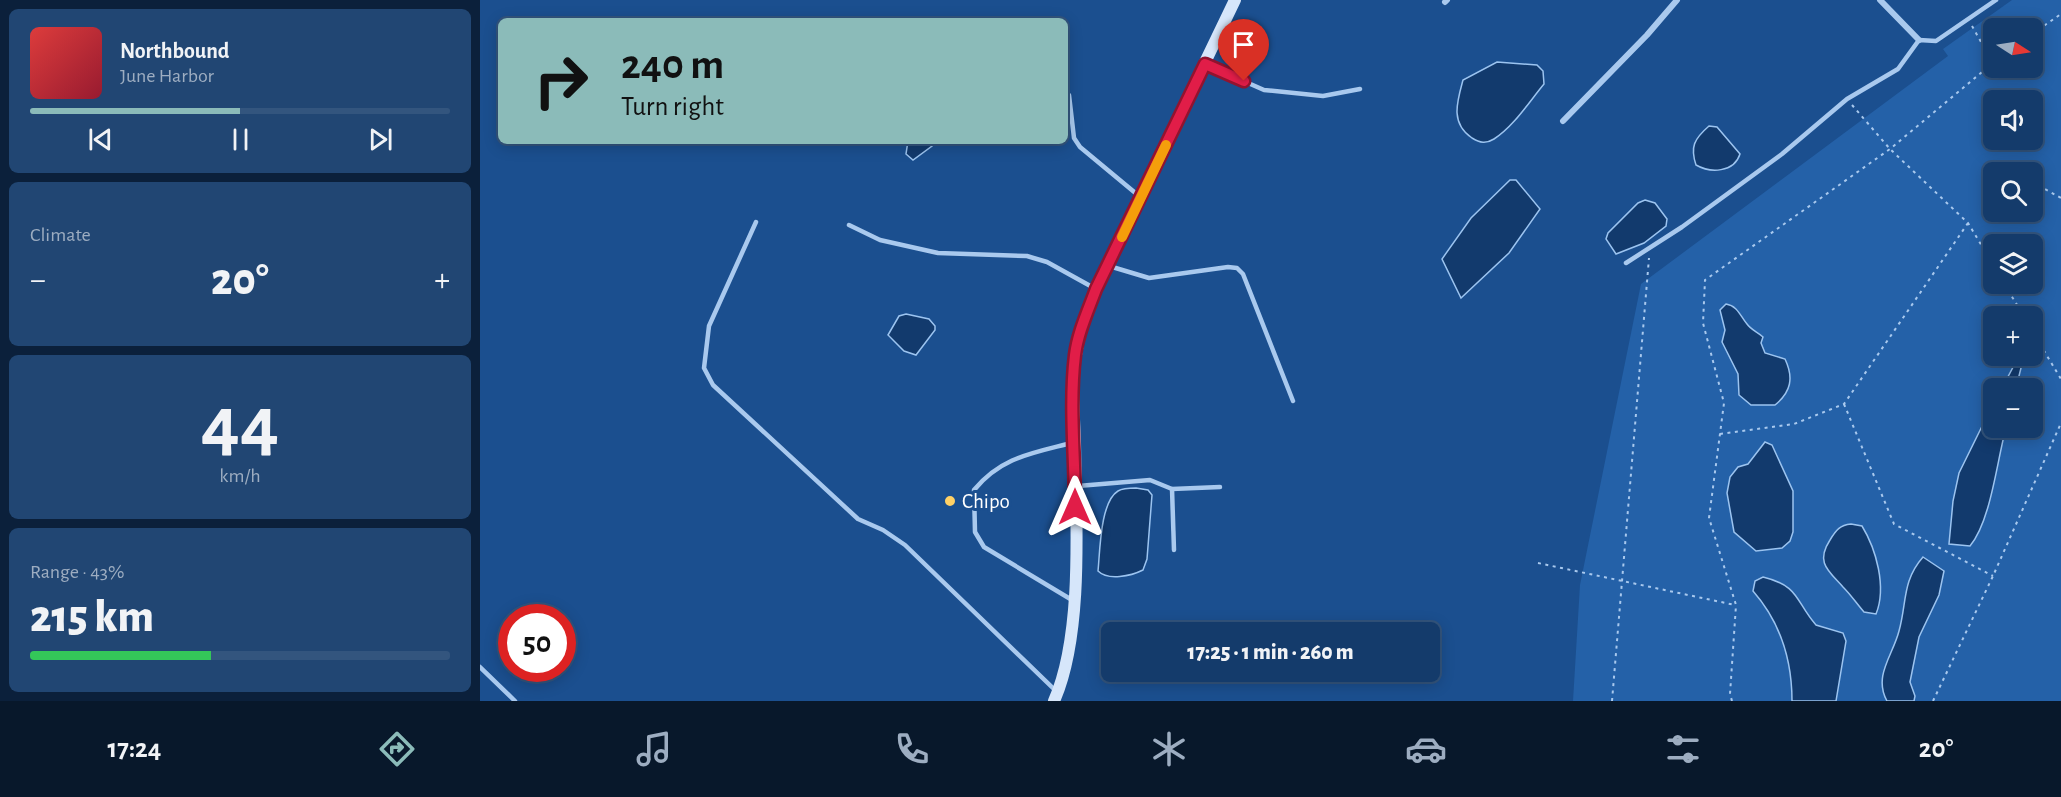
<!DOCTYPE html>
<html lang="en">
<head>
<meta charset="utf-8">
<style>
	:root { --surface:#143b6b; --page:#214673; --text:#f1f3f6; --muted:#9dadc1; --line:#33557e; --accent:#8bbbb9 }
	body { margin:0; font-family:"Alegreya Sans",sans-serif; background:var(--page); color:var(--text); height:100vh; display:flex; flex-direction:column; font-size:22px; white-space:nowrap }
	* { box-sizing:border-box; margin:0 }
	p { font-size:20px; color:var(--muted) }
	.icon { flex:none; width:33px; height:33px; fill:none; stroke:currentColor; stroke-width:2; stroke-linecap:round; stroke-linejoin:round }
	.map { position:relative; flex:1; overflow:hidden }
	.side { display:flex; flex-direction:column; gap:9px; padding:9px; background:#0b203b; width:480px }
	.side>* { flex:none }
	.top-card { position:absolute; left:18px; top:18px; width:570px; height:126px; border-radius:9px; box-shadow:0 3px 15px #0003,0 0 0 2px var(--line); background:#8bbbb9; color:#111; overflow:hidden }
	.needle { width:39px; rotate:102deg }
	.tools { position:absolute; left:1503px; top:18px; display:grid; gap:12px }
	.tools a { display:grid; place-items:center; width:60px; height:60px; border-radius:9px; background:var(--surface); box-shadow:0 3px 15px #0003,0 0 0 2px var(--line); font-size:30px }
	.speed { position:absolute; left:18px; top:604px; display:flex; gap:12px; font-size:30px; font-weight:700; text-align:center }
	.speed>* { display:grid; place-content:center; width:78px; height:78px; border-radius:50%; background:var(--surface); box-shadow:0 3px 15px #0003,0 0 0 2px var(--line); line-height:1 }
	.speed .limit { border:9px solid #d22; background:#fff; color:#111 }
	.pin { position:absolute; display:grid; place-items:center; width:51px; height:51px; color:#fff; margin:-62px -26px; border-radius:50% 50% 50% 0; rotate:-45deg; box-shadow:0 0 6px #0007 }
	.pin .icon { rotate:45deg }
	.me { position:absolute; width:66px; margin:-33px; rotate:0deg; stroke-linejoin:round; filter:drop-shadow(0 0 4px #0008) }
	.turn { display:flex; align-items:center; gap:21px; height:126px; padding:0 24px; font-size:27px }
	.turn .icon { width:78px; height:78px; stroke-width:2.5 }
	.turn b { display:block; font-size:42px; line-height:51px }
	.big { font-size:45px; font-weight:800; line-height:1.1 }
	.side .card { flex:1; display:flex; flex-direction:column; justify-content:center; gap:9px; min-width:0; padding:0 21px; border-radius:9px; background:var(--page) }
	.side .dial { align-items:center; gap:0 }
	.dial b { font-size:78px; line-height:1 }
	.song { display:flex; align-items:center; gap:18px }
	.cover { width:72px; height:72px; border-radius:9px; background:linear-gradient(135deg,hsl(0 70% 55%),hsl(350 70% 35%)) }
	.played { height:6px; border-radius:3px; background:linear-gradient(90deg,var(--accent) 50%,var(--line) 50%) }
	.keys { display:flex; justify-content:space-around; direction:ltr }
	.heat { display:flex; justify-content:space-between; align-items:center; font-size:33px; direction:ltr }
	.charge { height:9px; border-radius:4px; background:linear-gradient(90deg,#34c759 43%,var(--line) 0) }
	.trip { position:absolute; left:621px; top:622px; width:339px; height:60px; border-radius:9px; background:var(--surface); box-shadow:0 3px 15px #0003,0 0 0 2px var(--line); font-weight:800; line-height:60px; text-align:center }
	.menu { display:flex; height:96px; justify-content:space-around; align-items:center; background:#08182b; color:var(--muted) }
	.menu .icon { width:42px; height:42px }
	.menu .active { color:var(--accent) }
	.menu b { font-size:27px; color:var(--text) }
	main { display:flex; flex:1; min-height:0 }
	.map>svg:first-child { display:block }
	.green { fill:#2461a8; fill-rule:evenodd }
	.water { fill:#123a6d; stroke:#9cc4f0; stroke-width:1.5 }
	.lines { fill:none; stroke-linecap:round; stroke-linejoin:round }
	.path { stroke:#a9c9ee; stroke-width:2; stroke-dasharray:3 4.5; stroke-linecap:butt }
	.service { stroke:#a9c9ee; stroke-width:4.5 }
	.minor { stroke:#a9c9ee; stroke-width:6 }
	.secondary { stroke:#d6e6fa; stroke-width:12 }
	.route-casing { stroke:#92132f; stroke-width:15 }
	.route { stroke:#e11d48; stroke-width:10 }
	.slow { stroke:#f59e0b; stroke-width:10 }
	.poi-dot { fill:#ffd166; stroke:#1b4f8f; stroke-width:2 }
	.labels { text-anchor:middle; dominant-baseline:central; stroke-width:6; stroke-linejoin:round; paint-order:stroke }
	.poi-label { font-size:21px; fill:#fff; stroke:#1b4f8f; text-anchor:start }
</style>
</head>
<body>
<main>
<section class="side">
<div class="card">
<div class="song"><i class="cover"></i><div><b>Northbound</b><p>June Harbor</p></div></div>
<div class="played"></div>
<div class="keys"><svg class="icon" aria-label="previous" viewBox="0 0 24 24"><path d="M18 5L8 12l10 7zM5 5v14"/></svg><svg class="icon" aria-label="pause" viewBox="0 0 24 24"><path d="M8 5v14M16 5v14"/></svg><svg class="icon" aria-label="next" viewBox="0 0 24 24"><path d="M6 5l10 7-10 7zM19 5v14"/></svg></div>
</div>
<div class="card"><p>Climate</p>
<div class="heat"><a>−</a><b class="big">20°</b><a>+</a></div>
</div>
<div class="card dial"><b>44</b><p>km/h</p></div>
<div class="card"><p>Range · 43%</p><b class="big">215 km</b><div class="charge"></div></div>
</section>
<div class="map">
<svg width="1581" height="701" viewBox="0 0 1581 701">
	<rect width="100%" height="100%" fill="#1b4f8f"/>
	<path class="green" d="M 1532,0 L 1581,0 L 1581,701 L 1093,701 L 1100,585 L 1161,284 L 1468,56 L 1463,49 ZM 1514,28 L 1552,28 L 1552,68 L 1514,68 ZM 1514,100 L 1552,100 L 1552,140 L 1514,140 ZM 1514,172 L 1552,172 L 1552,212 L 1514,212 ZM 1514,244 L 1552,244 L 1552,284 L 1514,284 ZM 1514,316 L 1552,316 L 1552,356 L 1514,356 ZM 1514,388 L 1552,388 L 1552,428 L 1514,428 Z"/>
	<g class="water">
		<path d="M 1017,62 L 1057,65 L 1063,71 L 1064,84 C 1049,102 1034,126 1014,139 C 1006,144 1000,143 992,138 C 970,123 977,102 983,80 Z"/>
		<path d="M 1229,126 L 1237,127 L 1260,154 C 1254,173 1230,173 1216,165 C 1210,147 1214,139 1229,126 Z"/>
		<polygon points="428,141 449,141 452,146 433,160 426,154"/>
		<polygon points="1030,180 1036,180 1060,209 1029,253 981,298 962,259 991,218"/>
		<polygon points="1165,200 1175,203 1187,219 1186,226 1164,243 1136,254 1126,239 1128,233 1158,203"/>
		<path d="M 1246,304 C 1258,306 1260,316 1267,324 C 1271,330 1278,332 1283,337 L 1281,343 L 1285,353 L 1305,359 C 1314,378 1311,392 1295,405 L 1271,405 L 1259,395 L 1258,374 L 1242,342 L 1245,330 L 1240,310 Z"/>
		<polygon points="426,314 449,319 455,326 455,330 436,355 424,351 408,335 419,316"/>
		<polygon points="1539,356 1544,356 1536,388 1522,388"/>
		<path d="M 1513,404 L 1514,428 L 1526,428 C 1517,460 1511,521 1490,546 L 1469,544 L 1473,501 L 1479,473 Z"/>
		<polygon points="1285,442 1292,445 1313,491 1313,532 1310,541 1302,548 1276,551 1254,532 1247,493 1250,477 1258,467 1268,464"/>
		<path d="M 656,488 L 668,490 L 672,495 L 667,559 L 663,570 C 651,576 628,581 618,571 C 620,552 620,502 638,491 C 643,488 650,488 656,488 Z"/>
		<path d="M 1371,524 L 1382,526 C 1396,549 1407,587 1396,614 L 1384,612 C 1377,604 1371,595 1363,587 C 1349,571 1335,563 1350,540 C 1356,530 1360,525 1371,524 Z"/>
		<path d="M 1443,557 L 1464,571 L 1459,595 L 1439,637 L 1430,682 L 1435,696 L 1434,701 L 1407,701 C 1393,676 1413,655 1419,631 C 1427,602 1422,581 1443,557 Z"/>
		<path d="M 1283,577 C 1320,586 1315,601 1336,625 L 1363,633 L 1366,641 L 1356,701 L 1312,701 C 1312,659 1301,623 1273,591 L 1275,581 Z"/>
		<polygon points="695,625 705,626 712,633 672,633 677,626"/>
		<polygon points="669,672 700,672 689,680 680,682"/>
	</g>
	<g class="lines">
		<g class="path">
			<polyline points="1492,26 1513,63"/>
			<polyline points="1552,34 1581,14"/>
			<polyline points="1372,105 1410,149 1488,223 1514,266"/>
			<polyline points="1531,171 1534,172"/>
			<polyline points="1552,182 1581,198"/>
			<polyline points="1524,284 1544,316"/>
			<polyline points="1552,331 1581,379"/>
			<polyline points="1364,404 1414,524 1513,576"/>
			<polyline points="1240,434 1314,424 1364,404 1488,223"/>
			<polyline points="1058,563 1255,605"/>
			<polyline points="1132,701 1169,258"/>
			<polyline points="1252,701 1250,694 1256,605 1229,518 1244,403 1223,323 1225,280 1410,149 1514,62"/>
			<polyline points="1453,701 1513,576 1581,423"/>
		</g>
		<g class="service">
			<polyline points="509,19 511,21"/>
			<polyline points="725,64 784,90 843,96 880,89"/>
			<polyline points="585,92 589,95 594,138 600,147 659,196"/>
			<polyline points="276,222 229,326 224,368 233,385 378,519 403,530 425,545 576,691"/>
			<polyline points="369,225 400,240 458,253 547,256 567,262 614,288"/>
			<polyline points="1146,263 1202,227 1302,154 1367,99 1418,69 1439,40 1456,41 1516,0"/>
			<polyline points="629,266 669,278 748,267 757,268 763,274 813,401"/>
			<polyline points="598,486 670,480 692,489 740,487"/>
			<polyline points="692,489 694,550"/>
			<path d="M 592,600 L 504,547 L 495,532 L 494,490 C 522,456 554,453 595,442"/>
			<polyline points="0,667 35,701"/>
		</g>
		<g class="minor">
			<polyline points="1400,0 1439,40"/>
			<polyline points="965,2 967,0"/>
			<polyline points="1083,121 1167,35 1197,0"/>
		</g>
		<path class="secondary" d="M 574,701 C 604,634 596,516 595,442 C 594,413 591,383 596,355 C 599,331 608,311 616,289 L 755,0"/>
	</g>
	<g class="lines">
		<g class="route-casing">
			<path id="route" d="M 595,507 C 595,457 589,405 595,355 C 598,332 608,311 616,289 L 725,64 L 764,81"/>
		</g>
		<use href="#route" class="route"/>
		<polyline class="slow" points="642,237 686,145"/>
	</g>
	<circle class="poi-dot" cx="470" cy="501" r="6"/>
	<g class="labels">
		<g class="poi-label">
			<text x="482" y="501">Chipo</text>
		</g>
	</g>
</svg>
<div class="tools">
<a><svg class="needle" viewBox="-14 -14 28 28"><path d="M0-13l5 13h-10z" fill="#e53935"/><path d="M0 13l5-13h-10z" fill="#9dadc1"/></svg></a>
<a><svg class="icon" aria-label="sound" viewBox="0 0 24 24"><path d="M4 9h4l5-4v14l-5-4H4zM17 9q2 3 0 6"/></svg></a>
<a><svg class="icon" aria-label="search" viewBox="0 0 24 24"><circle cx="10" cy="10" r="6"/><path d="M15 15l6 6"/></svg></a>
<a><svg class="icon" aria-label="layers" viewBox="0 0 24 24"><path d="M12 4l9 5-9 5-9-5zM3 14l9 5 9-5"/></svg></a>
<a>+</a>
<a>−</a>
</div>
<div class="speed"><div class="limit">50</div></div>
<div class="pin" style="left:764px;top:81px;background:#d93025"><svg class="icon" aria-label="arrive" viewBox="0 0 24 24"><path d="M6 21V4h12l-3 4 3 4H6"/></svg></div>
<svg class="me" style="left:595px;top:507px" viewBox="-20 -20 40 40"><path d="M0-17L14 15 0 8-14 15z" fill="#e11d48" stroke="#fff" stroke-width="4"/></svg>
<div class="trip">17:25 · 1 min · 260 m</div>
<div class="top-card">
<div class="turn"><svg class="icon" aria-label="right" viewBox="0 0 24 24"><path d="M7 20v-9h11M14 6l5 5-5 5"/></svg><div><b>240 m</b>Turn right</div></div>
</div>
</div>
</main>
<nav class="menu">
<b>17:24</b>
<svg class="icon active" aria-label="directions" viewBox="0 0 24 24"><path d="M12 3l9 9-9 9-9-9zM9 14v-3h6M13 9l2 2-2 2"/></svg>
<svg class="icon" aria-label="music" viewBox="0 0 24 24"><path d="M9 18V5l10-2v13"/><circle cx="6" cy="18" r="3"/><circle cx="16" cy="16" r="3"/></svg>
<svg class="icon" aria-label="phone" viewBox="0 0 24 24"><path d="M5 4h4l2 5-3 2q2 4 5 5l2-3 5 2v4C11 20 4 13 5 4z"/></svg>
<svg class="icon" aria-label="climate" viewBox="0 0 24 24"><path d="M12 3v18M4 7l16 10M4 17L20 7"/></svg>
<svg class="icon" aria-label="car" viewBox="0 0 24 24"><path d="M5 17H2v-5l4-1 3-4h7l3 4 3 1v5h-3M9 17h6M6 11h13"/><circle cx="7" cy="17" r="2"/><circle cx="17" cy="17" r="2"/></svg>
<svg class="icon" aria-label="filters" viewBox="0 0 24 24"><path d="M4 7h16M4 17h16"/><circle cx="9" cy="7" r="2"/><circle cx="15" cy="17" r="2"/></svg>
<b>20°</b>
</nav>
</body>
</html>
